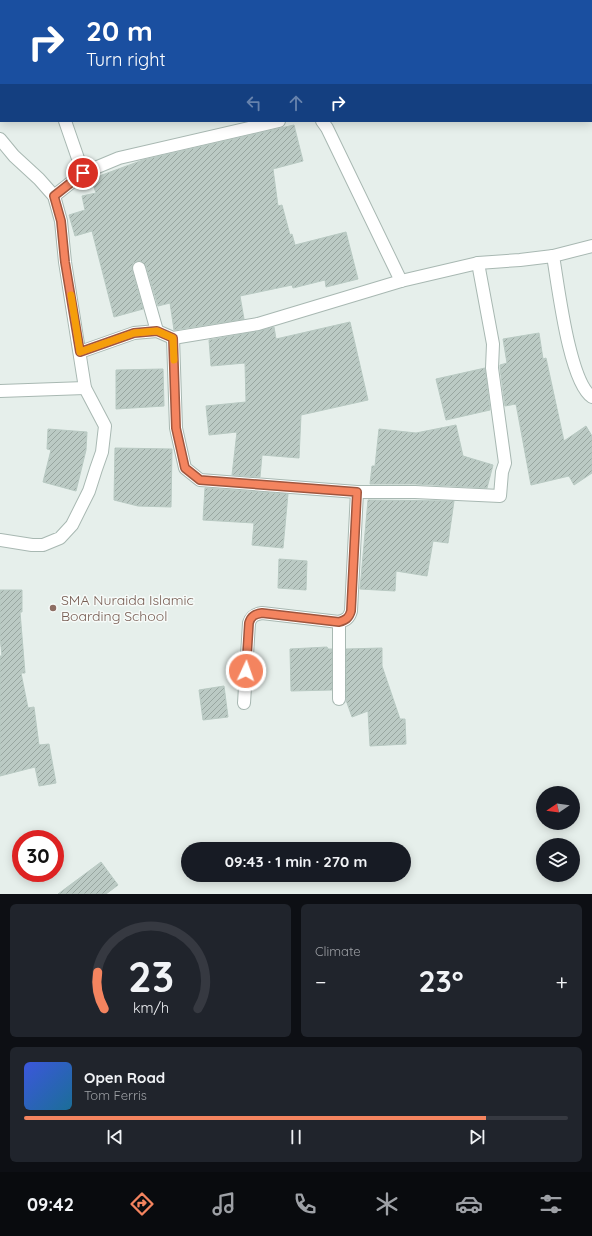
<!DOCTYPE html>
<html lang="en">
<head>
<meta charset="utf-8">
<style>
	:root { --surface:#171b24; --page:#20242c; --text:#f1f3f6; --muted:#9ea1a6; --line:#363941; --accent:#f4845f }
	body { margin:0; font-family:Quicksand,sans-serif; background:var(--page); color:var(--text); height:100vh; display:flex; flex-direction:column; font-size:15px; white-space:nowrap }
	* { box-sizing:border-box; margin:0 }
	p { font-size:13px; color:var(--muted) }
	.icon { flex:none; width:22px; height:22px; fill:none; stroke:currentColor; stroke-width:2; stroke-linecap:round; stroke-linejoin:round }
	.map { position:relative; height:894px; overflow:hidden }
	.panel { display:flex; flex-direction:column; gap:10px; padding:10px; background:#0d0f14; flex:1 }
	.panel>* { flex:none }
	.guide { position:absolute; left:0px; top:0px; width:592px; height:122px; box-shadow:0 2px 10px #0003; background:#1a4fa0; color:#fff; overflow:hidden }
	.needle { width:26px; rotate:257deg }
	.controls { position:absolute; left:536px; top:786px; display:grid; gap:8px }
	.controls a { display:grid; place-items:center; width:44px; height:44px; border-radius:50%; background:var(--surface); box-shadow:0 2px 10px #0003; font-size:20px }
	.speed { position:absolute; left:12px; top:830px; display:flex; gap:8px; font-size:20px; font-weight:700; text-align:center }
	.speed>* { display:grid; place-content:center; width:52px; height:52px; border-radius:50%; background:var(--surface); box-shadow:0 2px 10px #0003; line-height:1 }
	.speed .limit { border:6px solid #d22; background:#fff; color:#111 }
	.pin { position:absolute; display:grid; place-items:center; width:34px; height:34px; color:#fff; margin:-17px; border:2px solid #fff; border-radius:50%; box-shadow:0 1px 4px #0007 }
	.me { position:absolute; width:44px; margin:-22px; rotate:3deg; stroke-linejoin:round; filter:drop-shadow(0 0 3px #0008) }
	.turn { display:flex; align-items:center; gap:14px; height:84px; padding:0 20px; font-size:18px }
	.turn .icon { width:52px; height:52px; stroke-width:2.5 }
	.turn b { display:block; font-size:28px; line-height:34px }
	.lanes { display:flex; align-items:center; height:38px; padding:0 20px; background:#0003; justify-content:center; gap:20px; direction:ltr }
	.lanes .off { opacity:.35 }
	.big { font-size:30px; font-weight:700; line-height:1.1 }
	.panel .card { flex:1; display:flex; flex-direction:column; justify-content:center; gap:6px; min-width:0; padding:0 14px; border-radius:6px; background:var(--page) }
	.panel .dial { align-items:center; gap:0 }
	.dial svg { height:104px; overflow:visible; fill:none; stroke:var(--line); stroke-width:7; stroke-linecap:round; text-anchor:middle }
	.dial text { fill:var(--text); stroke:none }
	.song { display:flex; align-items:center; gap:12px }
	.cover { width:48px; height:48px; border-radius:6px; background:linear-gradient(135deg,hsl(230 70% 55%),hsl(200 70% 35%)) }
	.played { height:4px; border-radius:2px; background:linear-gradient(90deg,var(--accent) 85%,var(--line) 85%) }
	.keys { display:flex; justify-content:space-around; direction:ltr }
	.heat { display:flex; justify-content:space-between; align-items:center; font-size:22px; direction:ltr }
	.panel .tiles { flex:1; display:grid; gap:10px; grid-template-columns:1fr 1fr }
	.card:last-child { grid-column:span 2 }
	.trip { position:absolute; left:181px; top:842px; width:230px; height:40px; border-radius:20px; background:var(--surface); box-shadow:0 2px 10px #0003; font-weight:700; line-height:40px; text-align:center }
	.tab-bar { display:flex; height:64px; justify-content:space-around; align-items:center; background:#090b0e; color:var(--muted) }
	.tab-bar .icon { width:28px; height:28px }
	.tab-bar .selected { color:var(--accent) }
	.tab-bar b { font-size:18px; color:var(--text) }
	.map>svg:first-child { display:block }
	.building { fill:url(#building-hatch); stroke:#b8c9c2 }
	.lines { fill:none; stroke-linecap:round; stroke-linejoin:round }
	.street-casing { stroke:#a8b8b2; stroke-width:14 }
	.street { stroke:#fff; stroke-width:12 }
	.route-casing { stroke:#9f563e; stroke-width:10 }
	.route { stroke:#f4845f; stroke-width:7 }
	.slow { stroke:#f59e0b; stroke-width:7 }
	.education-dot { fill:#8d6e63; stroke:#f7fbf9; stroke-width:1.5 }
	.labels { text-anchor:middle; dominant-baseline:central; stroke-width:3; stroke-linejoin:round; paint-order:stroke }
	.education-label { font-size:14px; fill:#785e54; stroke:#f7fbf9; text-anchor:start }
</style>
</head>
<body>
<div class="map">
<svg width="592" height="894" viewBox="0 0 592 894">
	<defs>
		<pattern id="building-hatch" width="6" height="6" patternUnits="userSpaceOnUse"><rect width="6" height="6" fill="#bbcac4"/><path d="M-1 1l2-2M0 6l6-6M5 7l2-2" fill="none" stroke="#98a6a0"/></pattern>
	</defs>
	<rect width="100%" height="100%" fill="#e6efeb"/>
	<g class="building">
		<polygon points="294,125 303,161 273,169 278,206 282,205 290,235 292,234 295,245 346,232 358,279 326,287 325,280 293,288 292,285 240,296 244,319 174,330 170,303 158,306 146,266 141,261 137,261 133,263 132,270 143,309 114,317 92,231 75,236 69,215 85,210 82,196 96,193 91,179 143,160"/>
		<polygon points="350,322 368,400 301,415 299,458 262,455 260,477 232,475 237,432 209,435 206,406 246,402 245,363 211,366 209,340 259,331 274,327 276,339"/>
		<polygon points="539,333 543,359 546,358 564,441 586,426 592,436 592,473 574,485 569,476 531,485 516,404 505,406 500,368 500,365 507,363 503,339"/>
		<polygon points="485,368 490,410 446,420 436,379"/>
		<polygon points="163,369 164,406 116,409 116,370"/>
		<polygon points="456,425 463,456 493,465 487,488 415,484 370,484 372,466 375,466 379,429 416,433"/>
		<polygon points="48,429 87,432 86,450 76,491 43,482 51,450 47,449"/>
		<polygon points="115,448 172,449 171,507 138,506 114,500"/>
		<polygon points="205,488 288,494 283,548 252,545 254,523 203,520"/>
		<polygon points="368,500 454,501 448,543 433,541 427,576 396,571 395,591 360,589"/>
		<polygon points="279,559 307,561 306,590 278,588"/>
		<polygon points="0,590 22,590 22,612 20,612 25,673 21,673 28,708 34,707 39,745 49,744 56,783 39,786 35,767 0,776 0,656 2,656 0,637"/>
		<polygon points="327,647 328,649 332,649 332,690 291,691 290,649"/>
		<polygon points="382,648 382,666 400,719 405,719 406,744 370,746 368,711 352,717 346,700 346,649"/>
		<polygon points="224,686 228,717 203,720 199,690"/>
		<polygon points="101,862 118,885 106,894 58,894"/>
	</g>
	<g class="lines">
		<g class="street-casing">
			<g id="street">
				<polyline points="9,0 9,1"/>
				<polyline points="0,50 1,49"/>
				<polyline points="65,121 83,173"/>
				<polyline points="322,121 327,128 401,281"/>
				<polyline points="0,139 14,156 39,179 54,196 61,221 65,262 85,388 105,426 102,452 96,469 89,491 72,525 60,538 43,545 32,545 0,540"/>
				<polyline points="54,196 83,173 119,158 279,121"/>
				<path d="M 553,256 C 558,284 569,382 592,397"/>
				<polyline points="139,268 157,331"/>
				<path d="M 173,338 L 176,428 L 185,468 L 200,480 L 357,492 L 351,611 C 349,618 346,620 339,622 L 262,613 C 255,614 251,616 249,623 L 244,703"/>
				<polyline points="80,352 134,333 157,331 173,338 258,324 401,281 478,263 520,260 553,256 592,246"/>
				<polyline points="0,391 85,388"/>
				<polyline points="357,492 415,492 500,496 502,472 505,463 492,368 493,344 478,263"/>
				<polyline points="339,699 339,622"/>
			</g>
		</g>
		<use href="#street" class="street"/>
	</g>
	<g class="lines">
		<g class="route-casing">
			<path id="route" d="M 83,173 L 54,196 L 61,221 L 65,262 L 80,352 L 134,333 L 157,331 L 173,338 L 176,428 L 185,468 L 200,480 L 357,492 L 351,611 C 349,618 346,620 339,622 L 262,613 C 255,614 251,616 249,623 L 246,671"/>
		</g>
		<use href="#route" class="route"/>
		<polyline class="slow" points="71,295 80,352 134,333 157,331 173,338 174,360"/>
	</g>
	<circle class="education-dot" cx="53" cy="608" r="4"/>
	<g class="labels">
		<g class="education-label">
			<text x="61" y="600">SMA Nuraida Islamic<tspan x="61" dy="16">Boarding School</tspan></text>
		</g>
	</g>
</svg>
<div class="controls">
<a><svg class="needle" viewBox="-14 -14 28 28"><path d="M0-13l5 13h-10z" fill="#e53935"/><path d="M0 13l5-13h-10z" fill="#9ea1a6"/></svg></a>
<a><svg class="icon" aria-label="layers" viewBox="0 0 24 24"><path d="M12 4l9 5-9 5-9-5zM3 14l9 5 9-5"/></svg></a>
</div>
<div class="speed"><div class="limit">30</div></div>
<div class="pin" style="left:83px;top:173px;background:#d93025"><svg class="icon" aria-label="arrive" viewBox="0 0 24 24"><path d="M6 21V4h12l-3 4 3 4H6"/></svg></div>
<svg class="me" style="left:246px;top:671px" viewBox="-20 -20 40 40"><circle r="17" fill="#f4845f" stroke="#fff" stroke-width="3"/><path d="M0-11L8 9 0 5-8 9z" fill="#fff"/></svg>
<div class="trip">09:43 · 1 min · 270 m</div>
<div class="guide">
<div class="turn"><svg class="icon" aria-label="right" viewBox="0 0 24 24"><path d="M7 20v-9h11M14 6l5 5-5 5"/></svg><div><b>20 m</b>Turn right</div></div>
<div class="lanes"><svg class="icon off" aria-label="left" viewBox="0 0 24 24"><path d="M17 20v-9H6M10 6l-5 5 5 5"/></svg><svg class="icon off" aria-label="ahead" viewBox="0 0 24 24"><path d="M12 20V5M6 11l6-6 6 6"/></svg><svg class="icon" aria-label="right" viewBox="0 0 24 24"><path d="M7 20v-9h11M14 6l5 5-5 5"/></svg></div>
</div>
</div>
<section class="panel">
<div class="tiles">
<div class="card dial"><svg viewBox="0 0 100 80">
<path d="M14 69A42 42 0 1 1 86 69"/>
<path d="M14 69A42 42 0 0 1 9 41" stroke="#f4845f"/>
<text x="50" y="56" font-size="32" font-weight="700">23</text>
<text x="50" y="72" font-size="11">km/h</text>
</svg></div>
<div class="card"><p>Climate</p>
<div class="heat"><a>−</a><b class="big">23°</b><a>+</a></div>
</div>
<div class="card">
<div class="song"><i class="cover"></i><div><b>Open Road</b><p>Tom Ferris</p></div></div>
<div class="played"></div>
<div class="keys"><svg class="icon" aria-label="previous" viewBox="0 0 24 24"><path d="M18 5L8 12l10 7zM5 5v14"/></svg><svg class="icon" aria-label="pause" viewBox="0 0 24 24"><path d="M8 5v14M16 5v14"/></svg><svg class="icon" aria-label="next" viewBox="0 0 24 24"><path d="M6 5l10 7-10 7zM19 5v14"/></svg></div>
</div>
</div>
</section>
<nav class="tab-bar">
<b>09:42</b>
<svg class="icon selected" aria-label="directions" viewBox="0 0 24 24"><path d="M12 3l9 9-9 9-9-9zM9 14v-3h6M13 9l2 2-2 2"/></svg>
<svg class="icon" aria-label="music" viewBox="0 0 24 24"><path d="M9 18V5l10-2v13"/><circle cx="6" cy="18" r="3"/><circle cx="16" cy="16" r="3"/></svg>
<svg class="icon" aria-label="phone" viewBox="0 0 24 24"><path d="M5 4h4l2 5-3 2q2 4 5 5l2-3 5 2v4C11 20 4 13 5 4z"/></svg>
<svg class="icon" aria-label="climate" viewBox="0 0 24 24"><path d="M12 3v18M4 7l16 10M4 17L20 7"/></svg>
<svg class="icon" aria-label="car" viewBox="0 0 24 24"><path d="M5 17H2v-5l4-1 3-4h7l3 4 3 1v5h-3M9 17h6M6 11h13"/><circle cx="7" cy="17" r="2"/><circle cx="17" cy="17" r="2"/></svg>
<svg class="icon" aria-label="filters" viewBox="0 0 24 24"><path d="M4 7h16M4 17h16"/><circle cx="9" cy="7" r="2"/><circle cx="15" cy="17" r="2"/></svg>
</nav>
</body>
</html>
